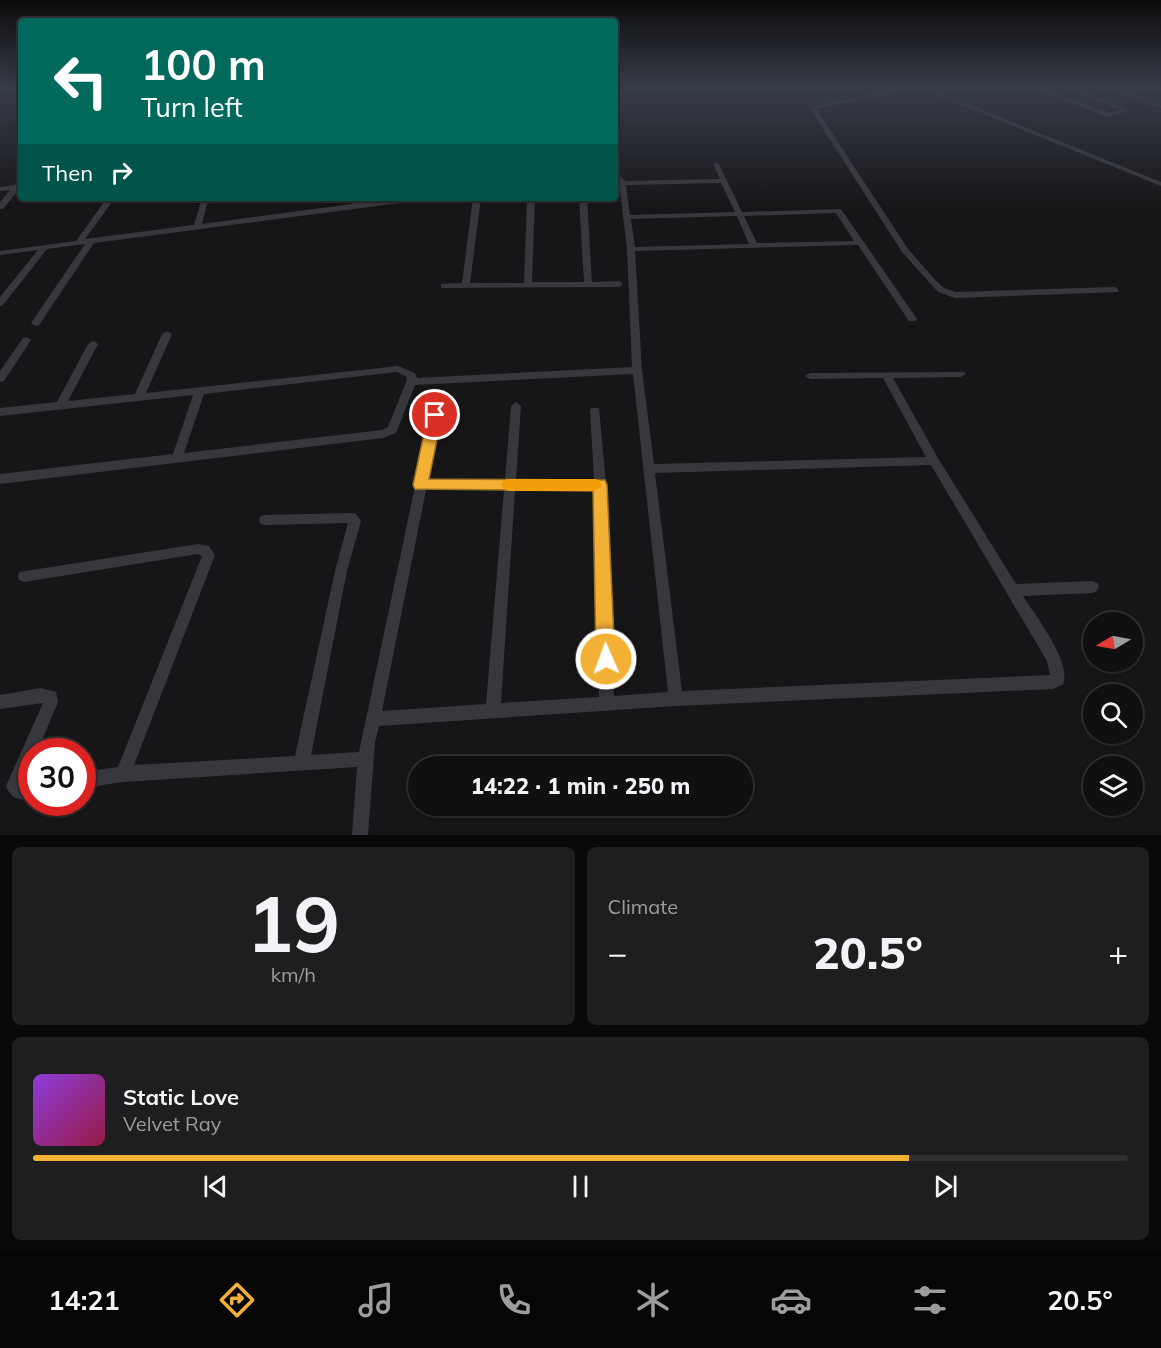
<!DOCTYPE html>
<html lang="en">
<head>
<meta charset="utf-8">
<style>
	:root { --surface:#101012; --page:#1e1e20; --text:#f1f3f6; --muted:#9c9d9f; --line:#303032; --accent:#f2b134 }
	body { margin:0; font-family:Mulish,sans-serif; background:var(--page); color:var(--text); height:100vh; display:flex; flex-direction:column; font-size:22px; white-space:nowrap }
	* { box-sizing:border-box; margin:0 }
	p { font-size:20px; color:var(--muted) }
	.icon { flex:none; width:33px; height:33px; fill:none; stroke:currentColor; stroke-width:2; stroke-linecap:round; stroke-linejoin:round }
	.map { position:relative; height:835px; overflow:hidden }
	.panel { display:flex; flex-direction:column; gap:12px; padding:12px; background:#09090a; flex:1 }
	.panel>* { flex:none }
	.hud { position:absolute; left:18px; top:18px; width:600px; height:183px; border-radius:6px; box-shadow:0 2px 4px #0004,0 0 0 2px var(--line); background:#00695c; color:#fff; overflow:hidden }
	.needle { width:39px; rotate:260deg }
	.buttons { position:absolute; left:1083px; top:612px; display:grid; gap:12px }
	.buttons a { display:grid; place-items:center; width:60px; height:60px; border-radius:50%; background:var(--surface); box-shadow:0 2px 4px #0004,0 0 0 2px var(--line); font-size:30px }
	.speed { position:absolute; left:18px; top:738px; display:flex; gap:12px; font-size:30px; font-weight:700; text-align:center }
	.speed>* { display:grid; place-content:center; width:78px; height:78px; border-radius:50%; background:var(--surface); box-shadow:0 2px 4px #0004,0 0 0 2px var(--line); line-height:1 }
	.speed .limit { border:9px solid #d22; background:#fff; color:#111 }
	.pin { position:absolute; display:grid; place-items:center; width:51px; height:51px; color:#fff; margin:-26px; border:3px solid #fff; border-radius:50%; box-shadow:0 2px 6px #0007 }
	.me { position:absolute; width:66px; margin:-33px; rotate:358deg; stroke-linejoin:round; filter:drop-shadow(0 0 4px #0008) }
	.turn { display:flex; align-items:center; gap:21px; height:126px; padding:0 24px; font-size:27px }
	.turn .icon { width:78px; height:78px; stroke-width:2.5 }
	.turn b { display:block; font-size:42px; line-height:51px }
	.then { display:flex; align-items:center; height:57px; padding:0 24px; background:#0003; gap:12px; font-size:22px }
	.big { font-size:45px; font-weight:800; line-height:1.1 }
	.panel .card { flex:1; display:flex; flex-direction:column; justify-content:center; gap:9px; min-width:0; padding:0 21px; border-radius:9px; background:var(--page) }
	.panel .dial { align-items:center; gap:0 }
	.dial b { font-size:78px; line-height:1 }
	.song { display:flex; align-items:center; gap:18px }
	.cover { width:72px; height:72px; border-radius:9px; background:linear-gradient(135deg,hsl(270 70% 55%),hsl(340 70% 35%)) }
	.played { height:6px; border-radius:3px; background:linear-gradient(90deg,var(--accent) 80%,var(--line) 80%) }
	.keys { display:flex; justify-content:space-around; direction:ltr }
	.heat { display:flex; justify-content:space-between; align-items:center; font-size:33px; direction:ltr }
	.panel .tiles { flex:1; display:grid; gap:12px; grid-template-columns:1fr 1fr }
	.card:last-child { grid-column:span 2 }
	.trip { position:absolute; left:408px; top:756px; width:345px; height:60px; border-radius:30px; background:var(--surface); box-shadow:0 2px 4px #0004,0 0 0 2px var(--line); font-weight:800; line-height:60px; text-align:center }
	.tab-bar { display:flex; height:96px; justify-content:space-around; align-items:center; background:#060607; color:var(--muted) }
	.tab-bar .icon { width:42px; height:42px }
	.tab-bar .on { color:var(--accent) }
	.tab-bar b { font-size:27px; color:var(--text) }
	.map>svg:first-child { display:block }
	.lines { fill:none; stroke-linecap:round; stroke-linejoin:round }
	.street { fill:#37383d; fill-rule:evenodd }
	.route { fill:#f2b134; stroke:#9d7322; stroke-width:1.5 }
	.slow { fill:#f59e0b }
</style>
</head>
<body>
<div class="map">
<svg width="1161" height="835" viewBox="0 0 1161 835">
	<rect width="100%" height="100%" fill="#161618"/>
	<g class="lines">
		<g class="street">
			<polygon points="894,90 907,90 819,108 817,110 908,249 936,281 944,288 956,292 1115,287 1119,290 1118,292 955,298 938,292 902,252 811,110 817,105"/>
			<polygon points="925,90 933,90 1161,182 1161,186"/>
			<polygon points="1036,90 1045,90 1109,113 1121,110 1070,90 1079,90 1130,110 1109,117"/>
			<polygon points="1110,90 1119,90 1161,104 1161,108"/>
			<path d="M 716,162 L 719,164 L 742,212 L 841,209 L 917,319 L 915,321 L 909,321 L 858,245 L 635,251 L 642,370 L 654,464 L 926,457 L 883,378 L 810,379 L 805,376 L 810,373 L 964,372 L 966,374 L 961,377 L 893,378 L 938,458 L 1016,584 L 1092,581 L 1097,583 L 1099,587 L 1097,591 L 1092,593 L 1023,596 C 1035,615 1072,662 1063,684 L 1053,689 L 676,706 L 379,726 L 375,743 L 368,835 L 352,835 L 357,767 L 123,782 L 82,788 L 82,772 L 118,767 L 202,556 L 198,554 L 24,582 L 19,580 L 18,576 L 19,572 L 198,544 L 209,546 L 215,555 L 134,765 L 295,756 L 335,571 L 348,523 L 265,525 L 261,524 L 259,520 L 261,516 L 265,515 L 352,513 L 356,514 L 361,521 L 347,571 L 311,755 L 359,752 L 430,415 L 435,411 L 440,415 L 427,480 L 505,480 L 511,406 L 516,402 L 521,406 L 516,480 L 594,480 L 590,411 L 591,408 L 599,408 L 606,485 L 614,696 L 668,692 L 633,374 L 415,385 L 396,433 L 383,438 L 0,484 L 0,474 L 173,454 L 193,395 L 0,416 L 0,408 L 57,402 L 88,344 L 93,341 L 98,344 L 68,401 L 135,394 L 162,334 L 167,331 L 172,334 L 146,393 L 398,366 L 415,373 L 417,378 L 632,367 L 627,249 L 619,181 L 615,178 L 615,173 L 626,181 L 720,179 L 713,164 ZM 721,183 L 735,212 L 630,215 L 626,185 ZM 836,213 L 854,241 L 757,243 L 744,216 ZM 737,216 L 749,244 L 635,247 L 631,219 ZM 397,372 L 407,377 L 406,382 L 388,427 L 382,430 L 184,453 L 204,394 ZM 931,465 L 1047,661 L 1050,675 L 682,691 L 655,473 ZM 426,490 L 504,490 L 486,704 L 382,711 ZM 515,490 L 594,490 L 599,697 L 501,703 Z"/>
			<polygon points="21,179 21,187 3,209 0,209 0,202 10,190 0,191 0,187 14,185"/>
			<polygon points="107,198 115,198 85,239 194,225 201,201 216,198 229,198 207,204 202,224 352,204 354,198 362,198 360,203 405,198 427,198 423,200 94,243 39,325 36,326 31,323 85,244 47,249 3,305 0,306 0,297 38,250 0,255 0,251 76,241"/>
			<polygon points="473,198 481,198 470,283 524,283 527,198 535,198 532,282 584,282 579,198 587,198 592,282 619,281 623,284 619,287 441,288 441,284 462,283"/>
			<polygon points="26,337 31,340 4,381 0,382 0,371 23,338"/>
			<path d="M 41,688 L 56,692 L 58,702 L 37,752 L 32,752 L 32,764 L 23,784 L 32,783 L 32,799 C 18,800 11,799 6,786 L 43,703 L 0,709 L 0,695 Z"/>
		</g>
	</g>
	<linearGradient id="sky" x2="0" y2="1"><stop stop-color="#0c0c0d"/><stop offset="0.43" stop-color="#363c48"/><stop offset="1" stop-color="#363c48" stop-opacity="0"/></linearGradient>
	<rect width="1161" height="207" fill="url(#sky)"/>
	<polygon class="route" points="435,410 442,415 429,479 605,480 607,485 615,659 612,666 606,669 599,666 596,659 593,491 415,489 413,485 428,415"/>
	<polygon class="slow" points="509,479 594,479 599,480 602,485 599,489 594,491 509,491 504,489 501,485 504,480"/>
</svg>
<div class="buttons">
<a><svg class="needle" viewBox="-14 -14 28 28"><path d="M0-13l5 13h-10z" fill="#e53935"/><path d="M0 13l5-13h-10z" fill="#9c9d9f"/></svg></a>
<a><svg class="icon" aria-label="search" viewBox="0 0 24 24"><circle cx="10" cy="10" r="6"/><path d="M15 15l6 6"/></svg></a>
<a><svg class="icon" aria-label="layers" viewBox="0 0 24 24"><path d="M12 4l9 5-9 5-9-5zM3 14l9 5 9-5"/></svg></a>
</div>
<div class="speed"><div class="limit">30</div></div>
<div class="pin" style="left:435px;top:415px;background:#d93025"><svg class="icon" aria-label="arrive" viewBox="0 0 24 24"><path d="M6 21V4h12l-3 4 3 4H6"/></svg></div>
<svg class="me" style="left:606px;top:659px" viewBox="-20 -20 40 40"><circle r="17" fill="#f2b134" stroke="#fff" stroke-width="3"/><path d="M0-11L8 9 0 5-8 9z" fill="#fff"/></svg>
<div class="trip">14:22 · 1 min · 250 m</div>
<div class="hud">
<div class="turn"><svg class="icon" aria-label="left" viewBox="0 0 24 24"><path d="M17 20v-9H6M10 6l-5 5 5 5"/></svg><div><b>100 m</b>Turn left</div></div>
<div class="then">Then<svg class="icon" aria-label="right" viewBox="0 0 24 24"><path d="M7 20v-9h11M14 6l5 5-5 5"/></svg></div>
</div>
</div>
<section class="panel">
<div class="tiles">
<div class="card dial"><b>19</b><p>km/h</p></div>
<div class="card"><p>Climate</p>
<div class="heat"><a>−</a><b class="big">20.5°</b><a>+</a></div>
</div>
<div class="card">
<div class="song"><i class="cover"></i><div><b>Static Love</b><p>Velvet Ray</p></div></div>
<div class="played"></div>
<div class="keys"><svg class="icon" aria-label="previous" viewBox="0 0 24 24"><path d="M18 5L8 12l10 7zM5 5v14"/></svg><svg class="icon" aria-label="pause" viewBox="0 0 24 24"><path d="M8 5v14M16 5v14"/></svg><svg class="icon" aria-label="next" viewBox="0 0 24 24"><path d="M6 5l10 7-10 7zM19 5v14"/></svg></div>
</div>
</div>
</section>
<nav class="tab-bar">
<b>14:21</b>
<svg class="icon on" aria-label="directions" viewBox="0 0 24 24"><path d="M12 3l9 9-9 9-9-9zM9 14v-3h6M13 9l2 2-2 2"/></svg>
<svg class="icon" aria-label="music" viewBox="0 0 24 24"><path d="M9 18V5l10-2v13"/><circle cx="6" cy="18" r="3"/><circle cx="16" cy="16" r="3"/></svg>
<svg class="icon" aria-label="phone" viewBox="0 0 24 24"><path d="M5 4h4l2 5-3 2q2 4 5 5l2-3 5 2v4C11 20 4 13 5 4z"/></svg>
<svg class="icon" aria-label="climate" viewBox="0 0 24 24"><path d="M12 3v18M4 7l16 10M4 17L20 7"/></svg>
<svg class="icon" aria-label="car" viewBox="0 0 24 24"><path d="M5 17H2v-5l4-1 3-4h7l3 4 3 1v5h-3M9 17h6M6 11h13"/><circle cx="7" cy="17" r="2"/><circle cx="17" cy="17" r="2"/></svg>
<svg class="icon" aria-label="filters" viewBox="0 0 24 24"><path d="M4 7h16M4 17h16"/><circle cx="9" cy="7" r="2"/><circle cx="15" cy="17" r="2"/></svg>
<b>20.5°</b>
</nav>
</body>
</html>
